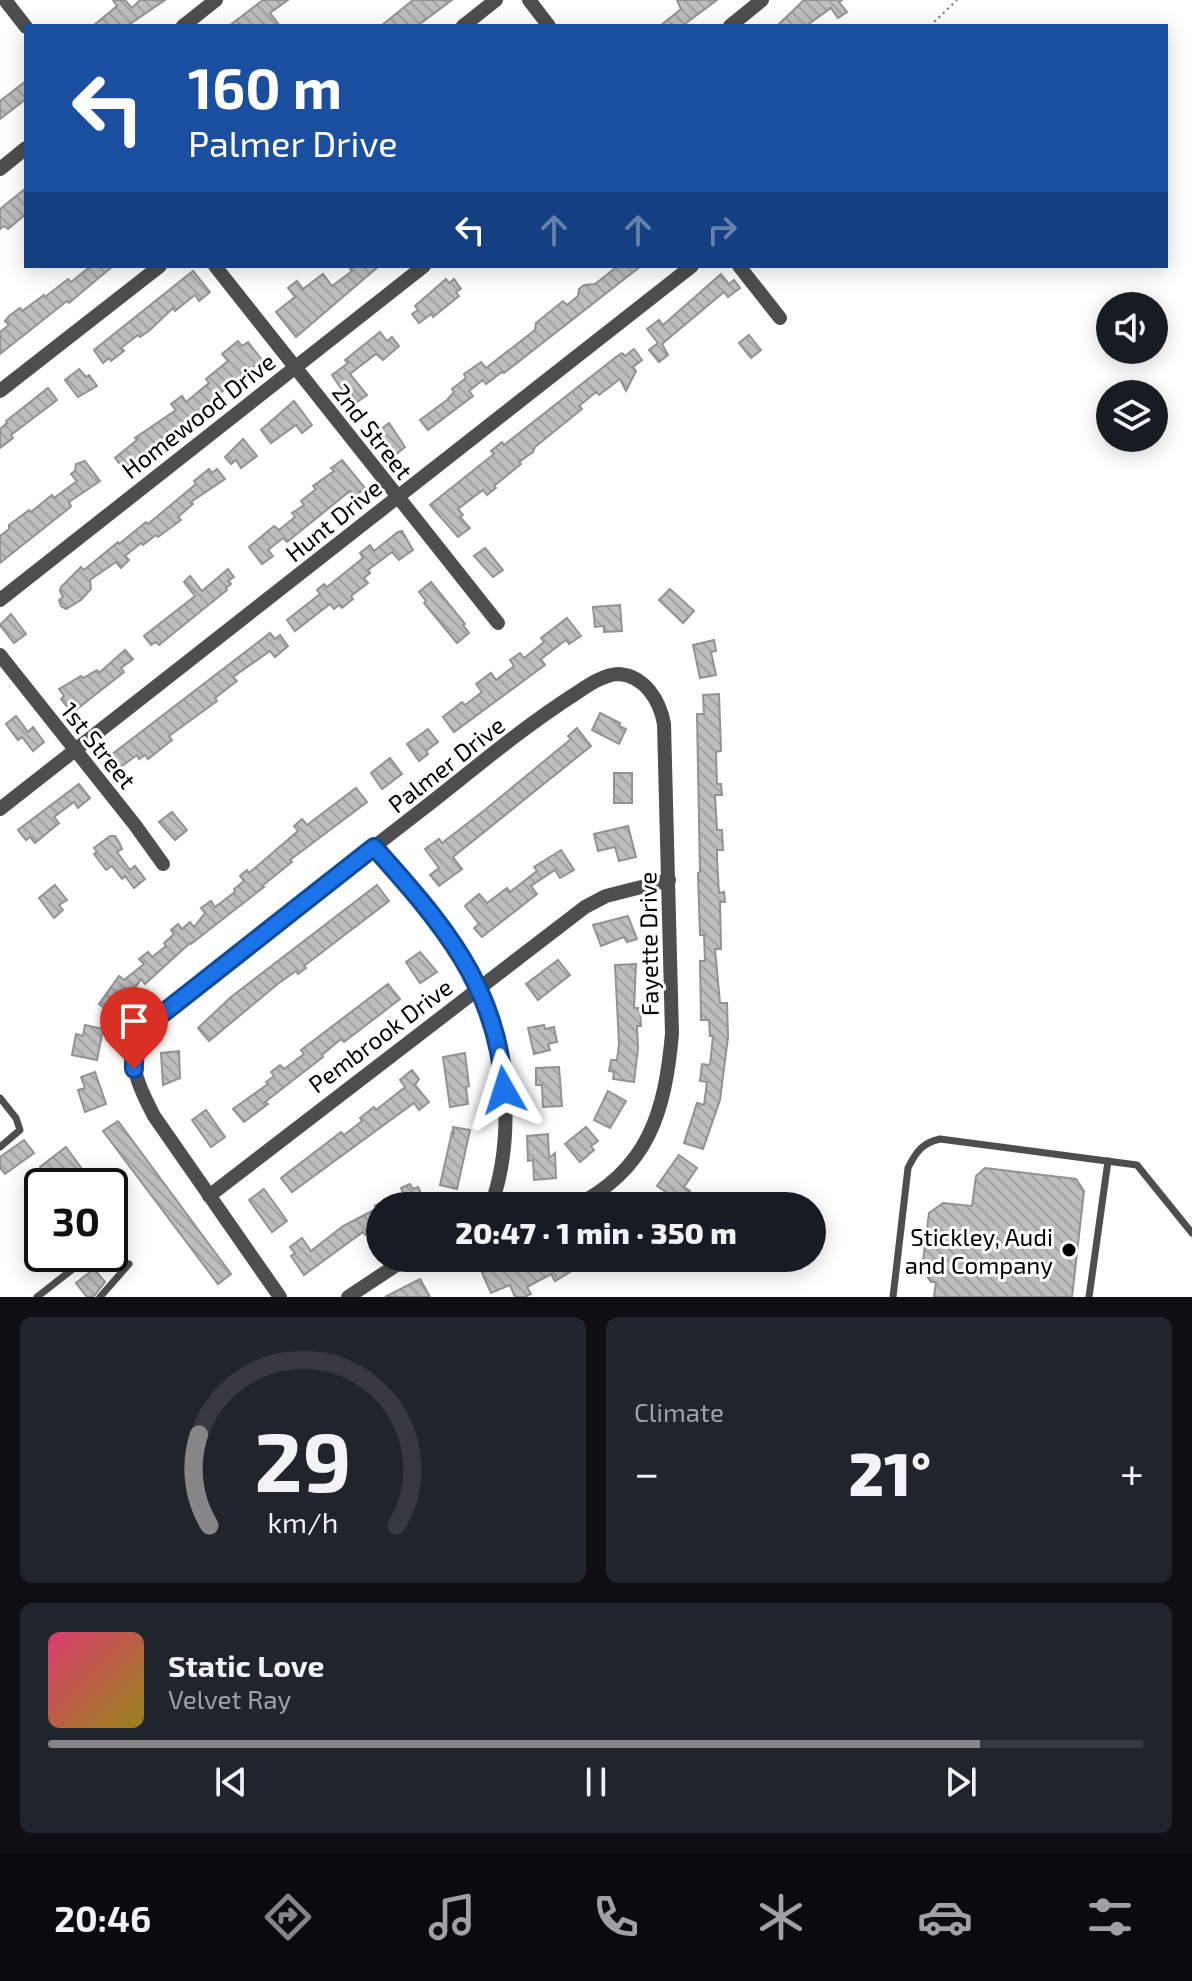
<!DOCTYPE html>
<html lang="en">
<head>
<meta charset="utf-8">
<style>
	:root { --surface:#171b24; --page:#20242c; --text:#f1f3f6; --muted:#9ea1a6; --line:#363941; --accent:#858687 }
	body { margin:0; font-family:"Exo 2",sans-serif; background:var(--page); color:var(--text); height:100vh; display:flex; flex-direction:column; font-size:30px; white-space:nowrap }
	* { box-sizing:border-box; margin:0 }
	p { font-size:26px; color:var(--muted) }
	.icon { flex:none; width:44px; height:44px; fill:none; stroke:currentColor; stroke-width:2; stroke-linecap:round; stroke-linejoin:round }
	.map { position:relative; height:1297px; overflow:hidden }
	.drawer { display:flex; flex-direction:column; gap:20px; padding:20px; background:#0d0f14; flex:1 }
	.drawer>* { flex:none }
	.guide { position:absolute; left:24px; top:24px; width:1144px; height:244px; border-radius:0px; box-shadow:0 4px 20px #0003; background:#1a4fa0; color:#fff; overflow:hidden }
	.tools { position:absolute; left:1096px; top:292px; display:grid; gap:16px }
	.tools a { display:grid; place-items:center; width:72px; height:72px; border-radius:50%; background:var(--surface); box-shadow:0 4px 20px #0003; font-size:40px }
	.speed { position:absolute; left:24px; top:1168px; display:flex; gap:16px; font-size:40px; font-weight:700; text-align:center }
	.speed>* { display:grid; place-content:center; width:104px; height:104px; border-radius:50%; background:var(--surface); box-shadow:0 4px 20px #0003; line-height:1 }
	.speed .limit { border:4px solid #111; border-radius:12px; background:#fff; color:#111 }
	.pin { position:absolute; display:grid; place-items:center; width:68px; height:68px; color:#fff; margin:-82px -34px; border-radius:50% 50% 50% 0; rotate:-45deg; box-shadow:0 0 8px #0007 }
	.pin .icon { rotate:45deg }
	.me { position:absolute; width:88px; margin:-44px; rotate:354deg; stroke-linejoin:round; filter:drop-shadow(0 0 6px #0008) }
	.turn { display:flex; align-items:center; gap:28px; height:168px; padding:0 32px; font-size:36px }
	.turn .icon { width:104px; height:104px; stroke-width:2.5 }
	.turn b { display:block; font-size:56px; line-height:68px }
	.lanes { display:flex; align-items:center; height:76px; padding:0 32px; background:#0003; justify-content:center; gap:40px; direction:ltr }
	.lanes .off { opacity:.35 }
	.big { font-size:60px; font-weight:800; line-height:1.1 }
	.drawer .card { flex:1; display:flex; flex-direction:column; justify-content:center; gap:12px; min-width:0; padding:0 28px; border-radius:12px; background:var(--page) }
	.drawer .dial { align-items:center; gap:0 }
	.dial svg { height:208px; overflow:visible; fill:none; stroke:var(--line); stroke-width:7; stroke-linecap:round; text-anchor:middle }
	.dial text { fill:var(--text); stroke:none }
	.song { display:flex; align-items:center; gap:24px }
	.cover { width:96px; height:96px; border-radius:12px; background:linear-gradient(135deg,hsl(340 70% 55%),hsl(50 70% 35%)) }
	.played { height:8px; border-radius:4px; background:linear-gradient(90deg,var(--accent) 85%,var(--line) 85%) }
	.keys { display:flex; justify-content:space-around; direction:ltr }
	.heat { display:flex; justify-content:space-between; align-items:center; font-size:44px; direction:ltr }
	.drawer .tiles { flex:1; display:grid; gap:20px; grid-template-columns:1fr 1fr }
	.card:last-child { grid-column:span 2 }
	.trip { position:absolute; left:366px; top:1192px; width:460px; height:80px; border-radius:40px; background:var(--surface); box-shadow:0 4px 20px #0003; font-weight:800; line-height:80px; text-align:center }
	.tab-bar { display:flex; height:128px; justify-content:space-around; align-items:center; background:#090b0e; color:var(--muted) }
	.tab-bar .icon { width:56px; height:56px }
	.tab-bar .on { color:var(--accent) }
	.tab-bar b { font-size:36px; color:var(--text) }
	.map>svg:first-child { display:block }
	.building { fill:url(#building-back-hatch); stroke:#929292; stroke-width:2 }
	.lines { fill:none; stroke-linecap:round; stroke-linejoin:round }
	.path { stroke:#707070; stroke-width:2; stroke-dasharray:2 4; stroke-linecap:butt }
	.lane { stroke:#4e4e4e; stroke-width:7 }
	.street { stroke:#4e4e4e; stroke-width:14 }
	.route-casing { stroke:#114b97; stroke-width:20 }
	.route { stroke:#1a73e8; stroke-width:14 }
	.poi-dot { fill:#000; stroke:#fff; stroke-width:3 }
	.labels { text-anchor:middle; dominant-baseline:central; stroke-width:6; stroke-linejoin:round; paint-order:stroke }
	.street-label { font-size:24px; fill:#000; stroke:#fff }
	.poi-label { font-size:24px; fill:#000; stroke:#fff; text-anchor:end }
</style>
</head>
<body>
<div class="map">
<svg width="1192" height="1297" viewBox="0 0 1192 1297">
	<defs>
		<pattern id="building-back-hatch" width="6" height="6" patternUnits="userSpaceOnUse" patternTransform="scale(2)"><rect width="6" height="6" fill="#bebebe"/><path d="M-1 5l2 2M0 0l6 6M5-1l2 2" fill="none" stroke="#a2a2a2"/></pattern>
	</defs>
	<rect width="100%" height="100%" fill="#fff"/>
	<g class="building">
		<polygon points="113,0 125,0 132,8 140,0 165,0 127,26 93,26 117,6"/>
		<polygon points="263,0 288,0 270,13 280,26 229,26"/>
		<polygon points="413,0 452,0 417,26 381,26"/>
		<polygon points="677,0 717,0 682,26 660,26 681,9"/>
		<polygon points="804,0 842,0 839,2 847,12 838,18 831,8 806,26 777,26"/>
		<polygon points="26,81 26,99 0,119 0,101"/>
		<polygon points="26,188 26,214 8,229 4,226 0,229 0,209"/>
		<polygon points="91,266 113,266 69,303 67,301 0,354 0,332 9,325 5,321 9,316 20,308 22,311 44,295 45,297 68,279 71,282"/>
		<polygon points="348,266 379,266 296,337 276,312 295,297 288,288 297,281 303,289 323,274 332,286 352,271"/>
		<polygon points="618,266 641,266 504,373 502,372 486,384 483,380 469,391 473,396 428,430 420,420 447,400 454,392 452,389 466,378 464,374 481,362 486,368 535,330 536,323 563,301 567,305 578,296 579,289 584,285 595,284"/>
		<polygon points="193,271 210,292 199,301 195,295 175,311 173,308 150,330 140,337 138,335 121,348 124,351 111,361 109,358 103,363 94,350"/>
		<polygon points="721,274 729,284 734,280 740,288 728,297 724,292 662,344 668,355 659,362 649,350 658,343 647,329 659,320 663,325"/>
		<polygon points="446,279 449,283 454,279 461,289 456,292 459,296 433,317 431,314 419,323 412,314 418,310 415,306"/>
		<polygon points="380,332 387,341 392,337 399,346 383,360 376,354 350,374 367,395 357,402 349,391 345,394 332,375 348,363 345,360"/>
		<polygon points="749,335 761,350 751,358 739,343"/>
		<polygon points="238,341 242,346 248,342 262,360 124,469 115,458 137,440 135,438 176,410 171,404 182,396 186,402 209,383 206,379 228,361 222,354"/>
		<polygon points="634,349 642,360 633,367 636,371 626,391 620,379 599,395 596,392 579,406 582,409 535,447 533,452 519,462 521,464 494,486 496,488 487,495 483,490 458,509 463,515 460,517 470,528 458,537 430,505 494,454 491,451 502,442 504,445 616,357 622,353 625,356"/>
		<polygon points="79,369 86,377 89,375 97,386 78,397 65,380"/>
		<polygon points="48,388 57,400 11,435 13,438 0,448 0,429 7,423 6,421"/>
		<polygon points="294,401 312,425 302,433 296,425 271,443 261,430"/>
		<polygon points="389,423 405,447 394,456 377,432"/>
		<polygon points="243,439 257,456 241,468 236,460 231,464 225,457"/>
		<polygon points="342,460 365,488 354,497 350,491 287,542 283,538 268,550 273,556 262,564 249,547 274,526 279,530 295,517 292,513 304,505 301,501 316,489 313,486 334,471 331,468"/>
		<polygon points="85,461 100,481 69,502 71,506 68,509 0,563 0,536 9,529 9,525 29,510 31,512 52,495 54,498 77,481 71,474 75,471 76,464"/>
		<polygon points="209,469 212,473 217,469 225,479 191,502 193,504 178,517 181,520 158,537 156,535 143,545 141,543 125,556 129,560 121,568 116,562 90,580 91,589 81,600 66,609 61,606 59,600 63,597 60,591 61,587 81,567 84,570 118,542 119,544 146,522 148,524 196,484 194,481"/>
		<polygon points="402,531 413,550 399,560 392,552 368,570 370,573 364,578 368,583 351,596 353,599 342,608 339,605 334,609 330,604 295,631 287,620 320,594 317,590 324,584 327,587 363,558 360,553 370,545 374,551 398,532"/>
		<polygon points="485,548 503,570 493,577 474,556"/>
		<polygon points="228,569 234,577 228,581 231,584 226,588 227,590 159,645 156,642 151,645 144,636 195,596 184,582 190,576 202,591"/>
		<polygon points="431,582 465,624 463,625 469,633 457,643 424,603 426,601 419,592"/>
		<polygon points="670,589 694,611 683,623 659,600"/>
		<polygon points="620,605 622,631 604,632 604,626 595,627 593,607"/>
		<polygon points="11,614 26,634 14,643 0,625"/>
		<polygon points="567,618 581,636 569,644 566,640 541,659 545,665 454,732 443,717 462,702 465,705 482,692 476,684 491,673 496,680 514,666 510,660 520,653 524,658 544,642 541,638"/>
		<polygon points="270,633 275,639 280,635 288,646 275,657 270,651 233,677 237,681 215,698 217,701 169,736 172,740 148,759 145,755 139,759 137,755 115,771 107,761 111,755"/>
		<polygon points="714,640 716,651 711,652 716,675 700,678 693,645"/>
		<polygon points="125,650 133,659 121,668 124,672 72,713 61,699 64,696 59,689 81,676 83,678 97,670 99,673"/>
		<polygon points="719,694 721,751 716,752 717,784 721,784 722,795 715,795 717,830 722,830 723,850 717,850 717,859 719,893 724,892 725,902 720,902 721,949 715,949 720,1003 727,1003 728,1037 720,1100 703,1149 684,1143 697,1103 704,1105 707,1082 700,1081 702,1064 710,1065 713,1036 710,1036 709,1020 701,1020 700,961 705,961 704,935 700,935 698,873 700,872 697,714 704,714 703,695"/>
		<polygon points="600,713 620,723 619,726 626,729 619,744 592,730"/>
		<polygon points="16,716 28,732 33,727 44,742 33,751 22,737 18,740 6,724"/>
		<polygon points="577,728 591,746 453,857 462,869 439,886 430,875 439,868 425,849 439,839 442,843 486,809 571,739 568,736"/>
		<polygon points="428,729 438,742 426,751 428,754 419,761 407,744"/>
		<polygon points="390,758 402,774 382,789 371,773"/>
		<rect x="614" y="773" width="18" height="30"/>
		<polygon points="79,784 90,798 78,808 74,802 54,817 59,823 35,843 30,837 26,840 18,830"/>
		<polygon points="356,788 367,802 290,860 292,862 262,886 264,887 191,944 190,943 145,984 141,979 116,1017 99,1004 119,976 124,980 144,964 139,959 148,952 152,957 166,946 164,943 174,934 171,930 178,924 182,929 190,922 194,927 205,913 201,908 211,901 215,907 235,892 234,889 244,881 240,876 247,870 249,873 298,831 294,826 302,819 307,825"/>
		<polygon points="172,812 187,830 175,840 159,822"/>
		<polygon points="628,826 636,857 619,861 615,847 598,851 594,834"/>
		<polygon points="110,836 115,836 120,844 122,849 117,852 130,870 135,866 145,879 134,888 125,876 122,879 112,866 106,870 94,854 97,852 94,848"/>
		<polygon points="561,850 574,870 560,878 555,870 531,886 537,894 482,937 474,928 479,924 465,906 479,894 487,903 507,888 510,892 537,871 534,867"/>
		<polygon points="55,885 67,900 59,905 63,910 54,918 39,898"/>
		<polygon points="377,885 389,901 304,966 306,968 298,974 296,971 279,983 209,1041 198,1028 231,997"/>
		<polygon points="628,916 637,939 627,942 624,937 601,946 593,925"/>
		<polygon points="420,952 437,972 420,983 406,962"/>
		<polygon points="558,960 570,975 538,1000 526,984"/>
		<polygon points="636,964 634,1008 640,1008 641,1026 637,1026 638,1048 634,1082 613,1079 614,1072 609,1071 611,1060 617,1060 619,1044 615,965"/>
		<polygon points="388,984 400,999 344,1042 341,1039 322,1055 323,1057 265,1102 268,1104 244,1122 233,1109 268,1084 266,1082 274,1076 271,1072 280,1065 284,1069 304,1054 301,1050"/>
		<polygon points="85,1025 103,1029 97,1060 72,1055 76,1034 83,1036"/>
		<polygon points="544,1025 545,1029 554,1027 557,1042 548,1044 550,1050 534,1054 528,1028"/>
		<polygon points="179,1051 180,1078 163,1085 161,1053"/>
		<polygon points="465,1053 469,1086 466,1087 468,1104 450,1107 443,1057"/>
		<polygon points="559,1067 562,1106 543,1107 542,1085 536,1085 536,1068"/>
		<polygon points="412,1070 419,1079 415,1085 429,1102 419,1110 414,1103 292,1192 281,1178 341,1132 344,1135 362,1121 360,1118 374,1107 376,1110 405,1087 400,1080"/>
		<polygon points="95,1072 106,1104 85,1112 78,1090 85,1088 81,1077"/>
		<polygon points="608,1091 626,1101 610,1128 594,1120"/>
		<polygon points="206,1110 225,1137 211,1147 192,1120"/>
		<polygon points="118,1121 231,1274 218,1284 103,1131"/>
		<polygon points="453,1127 470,1130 457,1189 440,1185 452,1132 454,1135"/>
		<polygon points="586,1127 598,1141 591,1146 594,1150 580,1162 565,1144"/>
		<polygon points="548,1134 549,1158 555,1153 556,1178 534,1180 533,1160 528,1161 527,1136"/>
		<polygon points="24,1140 34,1153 5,1174 0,1168 0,1157"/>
		<polygon points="66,1147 82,1169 60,1186 54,1186 40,1167"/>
		<polygon points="679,1155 697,1168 684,1187 690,1191 682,1203 657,1186"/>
		<polygon points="985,1168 1076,1179 1084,1191 1072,1297 934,1297 936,1282 931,1282 922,1269 929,1213 943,1203 972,1206 976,1176"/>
		<polygon points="410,1184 413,1189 418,1187 425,1202 415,1206 374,1206 403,1193 401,1188"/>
		<polygon points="264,1189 287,1221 272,1232 249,1200"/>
		<polygon points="380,1207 380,1226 365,1235 363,1232 304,1275 291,1256 295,1253 290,1247 302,1238 311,1251 343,1226"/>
		<polygon points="514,1258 518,1267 534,1258 593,1258 555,1281 551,1274 527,1287 531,1294 524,1297 515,1297 510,1285 491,1293 482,1273"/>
		<polygon points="94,1269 105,1282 94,1296 87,1297 76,1283"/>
		<polygon points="420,1279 430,1297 385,1297"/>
	</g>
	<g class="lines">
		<polyline class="path" points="930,26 957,0"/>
		<g class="lane">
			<polyline points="0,1098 16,1118 20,1130 0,1147"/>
			<polyline points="37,1297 92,1254"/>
			<polyline points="100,1297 129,1264"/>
			<path d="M 893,1297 L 908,1168 C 916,1152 922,1143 940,1139 L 1137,1165 L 1192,1233"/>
			<polyline points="1089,1297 1108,1161"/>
		</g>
		<g class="street">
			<polyline points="5,0 26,27"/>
			<polyline points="529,0 549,26"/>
			<polyline points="183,26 216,0"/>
			<polyline points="463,26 496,0"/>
			<polyline points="730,26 762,0"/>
			<polyline points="0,169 26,148"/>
			<polyline points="215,266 498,623"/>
			<polyline points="739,266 780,318"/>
			<polyline points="0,391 160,266"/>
			<polyline points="0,600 424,266"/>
			<polyline points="0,655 135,825 163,864"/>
			<polyline points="0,809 692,266"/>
			<path d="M 374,847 C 413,892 459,940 483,995 C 498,1028 503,1062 505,1097 C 507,1133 503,1172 491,1206"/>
			<polyline points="209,1196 585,907 606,896 669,880"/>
			<path d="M 280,1297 L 154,1116 C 127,1064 124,1047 169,1006 C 254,940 339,874 424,808 C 474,769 522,728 575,694 C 587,686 604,674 619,674 C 645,676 660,701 664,724 L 672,1034 C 665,1111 649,1169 575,1206"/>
			<polyline points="348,1297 407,1258"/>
		</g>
	</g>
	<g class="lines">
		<g class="route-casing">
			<path id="route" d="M 134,1069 C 133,1052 138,1039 148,1025 L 374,847 C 440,921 498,986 504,1090"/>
		</g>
		<use href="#route" class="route"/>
	</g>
	<circle class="poi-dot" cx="1069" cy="1250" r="8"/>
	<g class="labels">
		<g class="street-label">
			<text transform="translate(198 415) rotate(-38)">Homewood Drive</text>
			<text transform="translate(373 431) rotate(52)">2nd Street</text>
			<text transform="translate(333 520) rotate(-39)">Hunt Drive</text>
			<text transform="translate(99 745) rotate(51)">1st Street</text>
			<text transform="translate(446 764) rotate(-38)">Palmer Drive</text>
			<text transform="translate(648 944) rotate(-91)">Fayette Drive</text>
			<text transform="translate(380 1035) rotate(-37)">Pembrook Drive</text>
		</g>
		<g class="poi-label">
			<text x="1053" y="1236">Stickley, Audi<tspan x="1053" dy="28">and Company</tspan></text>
		</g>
	</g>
</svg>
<div class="tools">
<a><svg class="icon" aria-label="sound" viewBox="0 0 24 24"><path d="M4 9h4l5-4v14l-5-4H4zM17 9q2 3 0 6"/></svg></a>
<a><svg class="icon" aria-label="layers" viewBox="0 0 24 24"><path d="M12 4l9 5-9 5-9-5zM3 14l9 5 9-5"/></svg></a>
</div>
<div class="speed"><div class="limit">30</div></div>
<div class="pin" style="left:134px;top:1069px;background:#d93025"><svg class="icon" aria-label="arrive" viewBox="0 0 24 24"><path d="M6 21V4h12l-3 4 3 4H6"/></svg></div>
<svg class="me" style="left:504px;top:1090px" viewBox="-20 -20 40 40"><path d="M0-17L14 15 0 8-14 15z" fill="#1a73e8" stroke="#fff" stroke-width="4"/></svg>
<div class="trip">20:47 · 1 min · 350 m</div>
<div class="guide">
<div class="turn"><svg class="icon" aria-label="left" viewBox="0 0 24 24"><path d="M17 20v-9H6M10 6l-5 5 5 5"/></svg><div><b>160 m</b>Palmer Drive</div></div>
<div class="lanes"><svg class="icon" aria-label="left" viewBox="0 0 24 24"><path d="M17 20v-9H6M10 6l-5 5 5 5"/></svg><svg class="icon off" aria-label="ahead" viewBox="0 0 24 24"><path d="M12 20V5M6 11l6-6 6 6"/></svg><svg class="icon off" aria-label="ahead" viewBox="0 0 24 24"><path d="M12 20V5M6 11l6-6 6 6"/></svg><svg class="icon off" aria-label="right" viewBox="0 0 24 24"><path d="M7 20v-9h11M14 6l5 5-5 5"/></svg></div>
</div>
</div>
<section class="drawer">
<div class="tiles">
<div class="card dial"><svg viewBox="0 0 100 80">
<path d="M14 69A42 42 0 1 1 86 69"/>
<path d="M14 69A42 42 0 0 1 10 34" stroke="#858687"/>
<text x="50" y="56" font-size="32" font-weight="700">29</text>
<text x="50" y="72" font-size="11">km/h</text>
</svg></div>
<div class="card"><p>Climate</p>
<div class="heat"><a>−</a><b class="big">21°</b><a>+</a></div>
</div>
<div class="card">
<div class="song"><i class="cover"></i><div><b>Static Love</b><p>Velvet Ray</p></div></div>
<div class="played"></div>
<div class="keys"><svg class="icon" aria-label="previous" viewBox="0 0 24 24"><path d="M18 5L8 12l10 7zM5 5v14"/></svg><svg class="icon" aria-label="pause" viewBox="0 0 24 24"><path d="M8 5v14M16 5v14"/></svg><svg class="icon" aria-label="next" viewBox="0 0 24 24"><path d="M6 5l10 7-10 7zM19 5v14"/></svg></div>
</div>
</div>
</section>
<nav class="tab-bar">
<b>20:46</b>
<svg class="icon on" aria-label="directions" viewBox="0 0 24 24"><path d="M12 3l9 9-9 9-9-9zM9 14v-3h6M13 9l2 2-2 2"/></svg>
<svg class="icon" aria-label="music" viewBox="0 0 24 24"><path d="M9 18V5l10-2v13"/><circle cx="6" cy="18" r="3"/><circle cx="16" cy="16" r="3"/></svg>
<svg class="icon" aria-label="phone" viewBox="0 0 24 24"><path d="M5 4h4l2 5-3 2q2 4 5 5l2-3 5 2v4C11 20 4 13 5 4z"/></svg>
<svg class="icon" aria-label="climate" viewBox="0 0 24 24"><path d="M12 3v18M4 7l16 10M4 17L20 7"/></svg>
<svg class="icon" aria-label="car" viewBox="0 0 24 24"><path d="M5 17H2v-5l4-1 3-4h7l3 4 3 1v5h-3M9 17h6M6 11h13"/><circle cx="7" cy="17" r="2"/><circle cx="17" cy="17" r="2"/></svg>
<svg class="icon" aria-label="filters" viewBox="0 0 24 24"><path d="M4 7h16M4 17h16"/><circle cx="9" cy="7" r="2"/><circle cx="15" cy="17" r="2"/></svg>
</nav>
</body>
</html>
